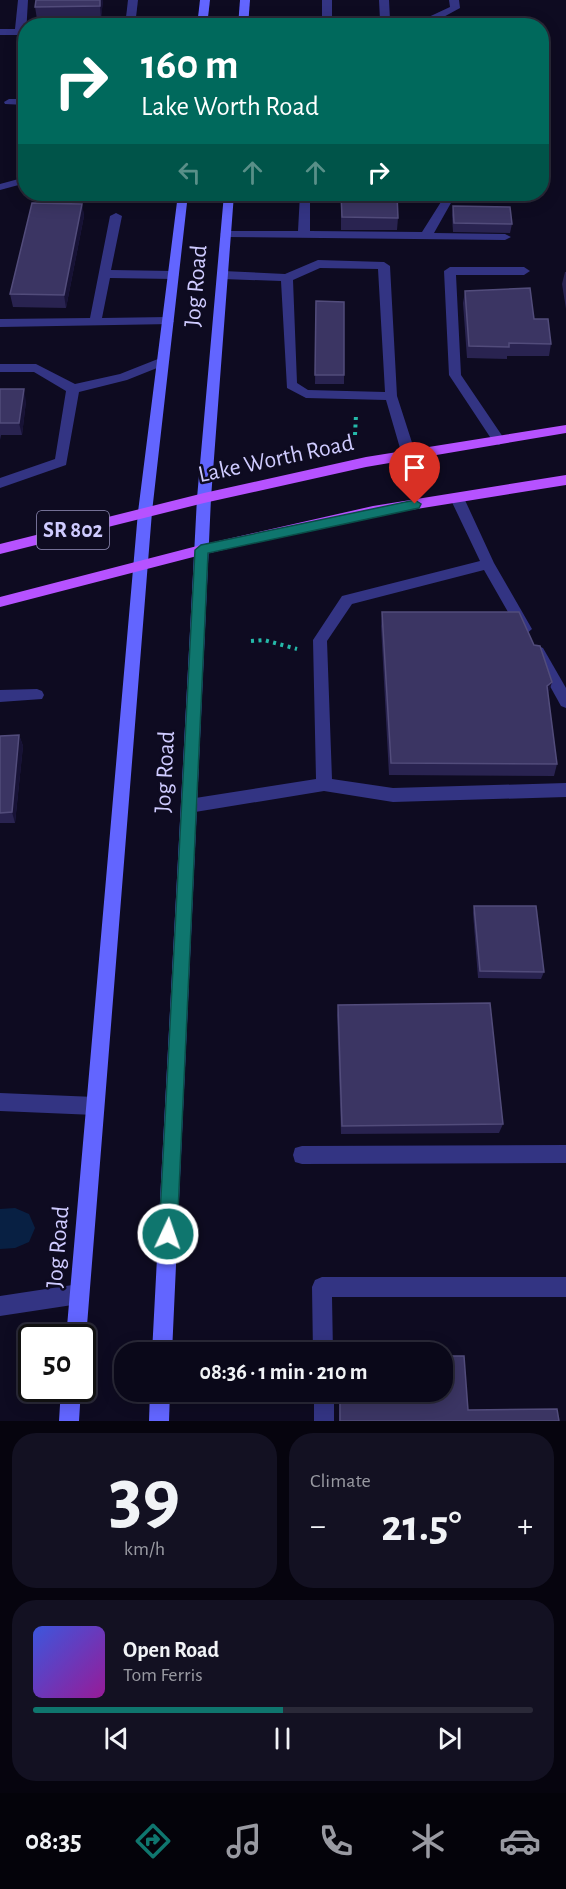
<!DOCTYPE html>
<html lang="en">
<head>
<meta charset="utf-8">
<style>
	:root { --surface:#0a0819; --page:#131122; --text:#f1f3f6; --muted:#999aa2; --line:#2a2938; --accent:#0f766e }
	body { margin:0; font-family:"Alegreya Sans",sans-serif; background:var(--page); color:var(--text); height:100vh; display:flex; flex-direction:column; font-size:22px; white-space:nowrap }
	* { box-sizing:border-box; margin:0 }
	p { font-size:20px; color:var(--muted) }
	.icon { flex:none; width:33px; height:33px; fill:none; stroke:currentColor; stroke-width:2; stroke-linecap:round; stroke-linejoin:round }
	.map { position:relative; height:1421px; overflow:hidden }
	.drawer { display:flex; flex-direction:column; gap:12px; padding:12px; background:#06040e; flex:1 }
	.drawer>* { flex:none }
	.hud { position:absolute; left:18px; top:18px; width:531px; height:183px; border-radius:24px; box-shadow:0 3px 15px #0003,0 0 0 2px var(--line); background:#00695c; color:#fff; overflow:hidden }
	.speed { position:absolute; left:18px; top:1324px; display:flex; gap:12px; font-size:30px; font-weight:700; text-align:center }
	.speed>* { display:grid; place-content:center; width:78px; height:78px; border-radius:50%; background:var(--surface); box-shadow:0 3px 15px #0003,0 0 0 2px var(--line); line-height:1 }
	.speed .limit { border:3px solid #111; border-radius:9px; background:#fff; color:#111 }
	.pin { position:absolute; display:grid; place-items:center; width:51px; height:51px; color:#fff; margin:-62px -26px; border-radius:50% 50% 50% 0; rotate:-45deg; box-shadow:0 0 6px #0007 }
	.pin .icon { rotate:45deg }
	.me { position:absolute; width:66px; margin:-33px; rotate:3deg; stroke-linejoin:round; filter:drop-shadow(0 0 4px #0008) }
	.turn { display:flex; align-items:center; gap:21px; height:126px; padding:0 24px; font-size:27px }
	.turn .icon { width:78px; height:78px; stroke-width:2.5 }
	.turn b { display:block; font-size:42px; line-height:51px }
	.lanes { display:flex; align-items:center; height:57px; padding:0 24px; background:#0003; justify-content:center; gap:30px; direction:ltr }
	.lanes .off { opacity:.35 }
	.big { font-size:45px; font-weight:600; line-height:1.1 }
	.drawer .tile { flex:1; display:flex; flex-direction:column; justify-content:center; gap:9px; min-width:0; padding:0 21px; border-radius:24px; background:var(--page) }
	.drawer .dial { align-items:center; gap:0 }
	.dial b { font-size:78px; line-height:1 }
	.song { display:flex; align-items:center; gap:18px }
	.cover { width:72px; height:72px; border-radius:9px; background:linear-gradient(135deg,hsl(230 70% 55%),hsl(300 70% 35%)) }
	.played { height:6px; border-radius:3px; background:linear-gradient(90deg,var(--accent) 50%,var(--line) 50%) }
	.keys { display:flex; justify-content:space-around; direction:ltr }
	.heat { display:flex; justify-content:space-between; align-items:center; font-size:33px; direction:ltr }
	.drawer .tiles { flex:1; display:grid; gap:12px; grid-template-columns:1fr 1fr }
	.tile:last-child { grid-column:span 2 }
	.trip { position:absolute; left:114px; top:1342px; width:339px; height:60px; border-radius:24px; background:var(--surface); box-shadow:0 3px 15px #0003,0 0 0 2px var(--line); font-weight:600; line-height:60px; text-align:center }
	.dock { display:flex; height:96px; justify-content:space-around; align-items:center; background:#04030a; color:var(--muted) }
	.dock .icon { width:42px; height:42px }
	.dock .selected { color:var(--accent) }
	.dock b { font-size:27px; color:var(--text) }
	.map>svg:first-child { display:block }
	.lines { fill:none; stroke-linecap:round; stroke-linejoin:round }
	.canal { fill:#082043; fill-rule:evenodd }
	.path { stroke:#25b9a9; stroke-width:4; stroke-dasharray:3 4.5; stroke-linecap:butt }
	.lane { fill:#333483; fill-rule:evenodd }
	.secondary { fill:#6265ff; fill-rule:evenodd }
	.primary { fill:#b652ff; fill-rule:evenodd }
	.wall { fill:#292350 }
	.shaded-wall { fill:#171235 }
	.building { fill:#3b3563; stroke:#524c7b; stroke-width:1.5 }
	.route { fill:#0f766e; stroke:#0a4d48; stroke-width:1.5 }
	.labels { text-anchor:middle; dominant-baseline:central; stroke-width:5; stroke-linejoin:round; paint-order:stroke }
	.shield { fill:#0e0b21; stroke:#9591bc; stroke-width:1.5 }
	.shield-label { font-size:22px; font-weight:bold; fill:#cfcbff }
	.street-label { font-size:24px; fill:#cfcbff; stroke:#0e0b21 }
</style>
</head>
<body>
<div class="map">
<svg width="566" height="1421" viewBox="0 0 566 1421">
	<rect width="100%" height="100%" fill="#0e0b21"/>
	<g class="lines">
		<polygon class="canal" points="15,1208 29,1214 35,1228 29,1242 15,1248 0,1249 0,1209"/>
		<g class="path">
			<polyline points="355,435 356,415"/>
			<polyline points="251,641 264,640 297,649"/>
		</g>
		<g class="lane">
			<polygon points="18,0 28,0 26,35 0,35 0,29 15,29"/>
			<polygon points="128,0 138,0 135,26 125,26"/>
			<polygon points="322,0 332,0 332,18 380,20 379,0 389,0 390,20 420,21 450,7 449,0 459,0 460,8 427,26 327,24 322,21"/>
			<polygon points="9,99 26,99 26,105 5,104 4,102"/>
			<polygon points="26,177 26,183 0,190 0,184"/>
			<polygon points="300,194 310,194 310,231 422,232 446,194 456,194 434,233 505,234 511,237 505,240 226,237 220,234 226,231 298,231"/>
			<polygon points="116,213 122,216 111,270 173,271 179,275 173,279 110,278 102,318 168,317 174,321 172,324 0,327 0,319 90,318 110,216"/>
			<path d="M 318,260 L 384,262 L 390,266 L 397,396 L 416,455 L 414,458 L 409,460 L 402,455 L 386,400 L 306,398 L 287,388 L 281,281 L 223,279 L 217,275 L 223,271 L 285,274 ZM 320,268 L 378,269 L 385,392 L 308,390 L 297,383 L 293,280 Z"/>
			<polygon points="450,267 524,267 530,271 524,275 456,275 461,375 505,440 499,445 494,443 449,375 444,271"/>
			<polygon points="163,357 167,358 167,364 127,380 79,392 66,465 0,488 0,478 55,459 66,391 34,372 0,372 0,364 36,364 75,384 120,374"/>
			<polygon points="457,493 464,498 494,563 532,629 525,635 520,633 484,570 352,604 327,641 332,779 393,788 566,783 566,797 393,802 324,791 189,813 183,811 181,806 183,801 189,799 316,779 313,640 342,596 480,561 450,498"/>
			<polygon points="538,646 543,648 566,688 566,708 561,706 531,652"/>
			<polygon points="37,689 42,691 44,695 42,699 0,702 0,690"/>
			<polygon points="0,1093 95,1097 101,1100 104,1106 101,1112 95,1115 0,1111"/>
			<polygon points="566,1145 566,1163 302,1164 295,1162 293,1155 295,1148 302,1146"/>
			<polygon points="322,1277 566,1277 566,1297 332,1297 333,1353 313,1353 312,1287 315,1280"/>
			<polygon points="79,1284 86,1287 89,1294 86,1301 79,1304 0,1316 0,1296"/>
			<rect x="314" y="1392" width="20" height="29"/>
		</g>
		<g class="secondary">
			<polygon points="200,0 210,0 207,26 197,26"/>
			<polygon points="240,0 250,0 248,26 238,26"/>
			<polygon points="178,194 188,194 152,512 86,1338 82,1345 82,1338 66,1338 138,512"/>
			<polygon points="224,194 234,194 211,498 172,1353 152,1353 197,498"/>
			<polygon points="61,1389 81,1389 79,1421 59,1421"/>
			<polygon points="150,1392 170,1392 169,1421 149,1421"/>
		</g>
		<g class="primary">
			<polygon points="566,425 566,433 366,467 204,503 0,554 0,544 204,493 366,457"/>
			<polygon points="566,475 566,485 373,516 201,555 0,607 0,597 201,545 373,506"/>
		</g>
	</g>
	<g class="wall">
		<polygon points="36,0 103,0 101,18 37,19 35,7"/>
		<polygon points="327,194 431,194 431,196 397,195 398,218 397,230 341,230 341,195 327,195"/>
		<polygon points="82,204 84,216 66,308 13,307 10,294"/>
		<polygon points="453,206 512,224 510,233 453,232 452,215"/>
		<polygon points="565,272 566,272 566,309 562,284"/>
		<polygon points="465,291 534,319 551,344 549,356 507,356 507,359 467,358 463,303"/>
		<polygon points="316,301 344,375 344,384 315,384"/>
		<polygon points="0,389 26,401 22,435 1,435 0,440"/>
		<polygon points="382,612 552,682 548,694 557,764 554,776 389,775 381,626"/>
		<polygon points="19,735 23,746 15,823 0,823 0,736"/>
		<polygon points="474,906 544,972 541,979 478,978 473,913"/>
		<polygon points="338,1005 503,1124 499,1133 341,1134 337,1015"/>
		<polygon points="339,1392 442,1392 468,1410 559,1421 339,1421"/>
	</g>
	<g class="shaded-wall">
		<polygon points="100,0 103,0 101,18 100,6"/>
		<polygon points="82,204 84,216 66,308 64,295"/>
		<polygon points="24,389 26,401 22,435 19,423"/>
		<polygon points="552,682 548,695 547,686"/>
		<polygon points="19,735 23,746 15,823 12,812"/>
	</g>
	<g class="building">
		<polygon points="36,0 100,0 100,6 35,7"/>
		<polygon points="341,194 397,194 398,218 342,217"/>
		<polygon points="32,203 82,204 64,295 10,294"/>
		<polygon points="453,206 510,207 512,224 454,223"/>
		<polygon points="530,288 534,319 548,319 551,344 509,343 509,347 469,346 465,291"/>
		<polygon points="316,301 344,302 344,375 315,375"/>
		<polygon points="0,389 24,389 19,423 0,423"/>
		<polygon points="382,612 519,612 534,645 540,646 552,682 547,686 557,764 391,763"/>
		<polygon points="19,735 12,812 0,813 0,736"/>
		<polygon points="474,906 536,906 544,972 480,971"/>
		<polygon points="490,1003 503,1124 342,1126 338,1005"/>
		<polygon points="442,1356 464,1356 468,1410 557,1409 559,1421 340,1421 340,1392 442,1392"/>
	</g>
	<polygon class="route" points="415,500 421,504 419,508 208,553 177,1234 174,1240 168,1243 162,1240 159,1234 195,550 201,545"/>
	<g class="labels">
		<rect class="shield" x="37" y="511" width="72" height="38" rx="4.5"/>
		<g class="shield-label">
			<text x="73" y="530">SR 802</text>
		</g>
		<g class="street-label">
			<text transform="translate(196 286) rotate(-85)">Jog Road</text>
			<text transform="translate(276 459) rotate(-12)">Lake Worth Road</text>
			<text transform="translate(165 772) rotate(-87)">Jog Road</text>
			<text transform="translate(58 1247) rotate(-85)">Jog Road</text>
		</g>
	</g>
</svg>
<div class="speed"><div class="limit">50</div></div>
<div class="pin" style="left:415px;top:504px;background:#d93025"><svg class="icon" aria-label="arrive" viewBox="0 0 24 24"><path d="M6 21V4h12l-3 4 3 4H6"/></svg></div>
<svg class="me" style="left:168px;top:1234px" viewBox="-20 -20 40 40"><circle r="17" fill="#0f766e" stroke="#fff" stroke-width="3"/><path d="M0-11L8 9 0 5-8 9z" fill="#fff"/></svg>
<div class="trip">08:36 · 1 min · 210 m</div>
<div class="hud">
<div class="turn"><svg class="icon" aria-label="right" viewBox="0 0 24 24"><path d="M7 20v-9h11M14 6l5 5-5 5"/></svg><div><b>160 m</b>Lake Worth Road</div></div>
<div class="lanes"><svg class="icon off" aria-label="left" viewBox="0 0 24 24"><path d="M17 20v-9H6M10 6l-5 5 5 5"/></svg><svg class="icon off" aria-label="ahead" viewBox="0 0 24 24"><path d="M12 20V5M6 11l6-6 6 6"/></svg><svg class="icon off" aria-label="ahead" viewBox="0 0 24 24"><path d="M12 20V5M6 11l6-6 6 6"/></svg><svg class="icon" aria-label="right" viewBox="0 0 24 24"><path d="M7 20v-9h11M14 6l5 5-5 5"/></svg></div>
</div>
</div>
<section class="drawer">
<div class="tiles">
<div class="tile dial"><b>39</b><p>km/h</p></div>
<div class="tile"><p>Climate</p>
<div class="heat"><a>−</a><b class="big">21.5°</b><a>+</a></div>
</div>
<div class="tile">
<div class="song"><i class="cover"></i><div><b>Open Road</b><p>Tom Ferris</p></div></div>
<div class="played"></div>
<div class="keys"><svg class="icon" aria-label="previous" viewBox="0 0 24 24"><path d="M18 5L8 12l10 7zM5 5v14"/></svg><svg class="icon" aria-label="pause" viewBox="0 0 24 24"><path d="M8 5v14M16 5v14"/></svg><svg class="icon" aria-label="next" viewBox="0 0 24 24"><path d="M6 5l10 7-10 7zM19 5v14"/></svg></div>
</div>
</div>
</section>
<nav class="dock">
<b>08:35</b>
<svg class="icon selected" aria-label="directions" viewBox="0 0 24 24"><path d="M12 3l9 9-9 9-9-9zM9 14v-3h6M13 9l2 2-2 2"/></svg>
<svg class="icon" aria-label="music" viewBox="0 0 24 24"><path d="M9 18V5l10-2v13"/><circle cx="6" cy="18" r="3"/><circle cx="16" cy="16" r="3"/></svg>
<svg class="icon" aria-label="phone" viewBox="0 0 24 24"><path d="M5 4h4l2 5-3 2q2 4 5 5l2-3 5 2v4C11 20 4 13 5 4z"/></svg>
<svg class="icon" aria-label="climate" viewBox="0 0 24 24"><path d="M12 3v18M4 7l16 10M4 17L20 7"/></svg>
<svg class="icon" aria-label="car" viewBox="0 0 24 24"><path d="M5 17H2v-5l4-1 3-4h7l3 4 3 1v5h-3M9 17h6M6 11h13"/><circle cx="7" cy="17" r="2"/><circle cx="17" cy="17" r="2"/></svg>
</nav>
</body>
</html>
